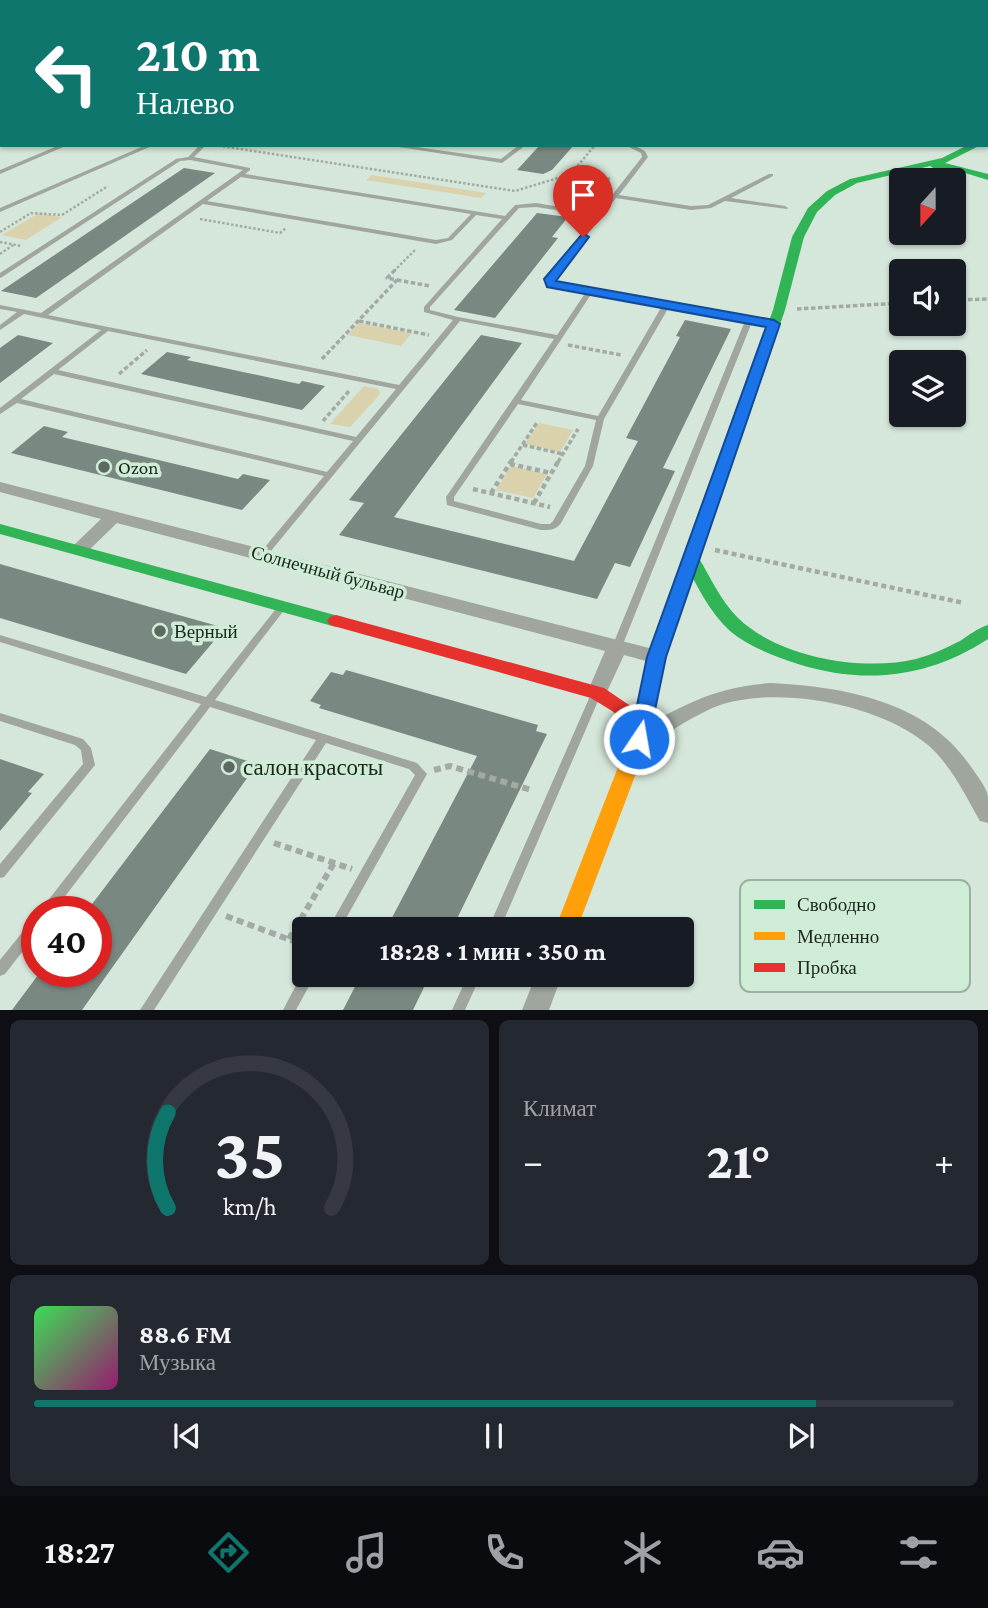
<!DOCTYPE html>
<html lang="ru">
<head>
<meta charset="utf-8">
<style>
	:root { --surface:#171b24; --page:#242831; --text:#f1f3f6; --muted:#9ea1a6; --line:#363941; --accent:#0f766e }
	body { margin:0; font-family:"Crimson Pro",serif; background:var(--page); color:var(--text); height:100vh; display:flex; flex-direction:column; font-size:26px; white-space:nowrap }
	* { box-sizing:border-box; margin:0 }
	p { font-size:23px; color:var(--muted) }
	.icon { flex:none; width:38px; height:38px; fill:none; stroke:currentColor; stroke-width:2; stroke-linecap:round; stroke-linejoin:round }
	.map { position:relative; height:1010px; overflow:hidden }
	.panel { display:flex; flex-direction:column; gap:10px; padding:10px; background:#0d0f14; flex:1 }
	.panel>* { flex:none }
	.top-card { position:absolute; left:0px; top:0px; width:989px; height:147px; box-shadow:0 2px 5px #0004; background:#0f766e; color:#fff; overflow:hidden }
	.needle { width:46px; rotate:201deg }
	.controls { position:absolute; left:889px; top:168px; display:grid; gap:14px }
	.controls a { display:grid; place-items:center; width:77px; height:77px; border-radius:7px; background:var(--surface); box-shadow:0 2px 5px #0004; font-size:35px }
	.speed { position:absolute; left:21px; top:896px; display:flex; gap:14px; font-size:35px; font-weight:700; text-align:center }
	.speed>* { display:grid; place-content:center; width:91px; height:91px; border-radius:50%; background:var(--surface); box-shadow:0 2px 5px #0004; line-height:1 }
	.speed .limit { border:10px solid #d22; background:#fff; color:#111 }
	.pin { position:absolute; display:grid; place-items:center; width:60px; height:60px; color:#fff; margin:-72px -30px; border-radius:50% 50% 50% 0; rotate:-45deg; box-shadow:0 0 7px #0007 }
	.pin .icon { rotate:45deg }
	.me { position:absolute; width:77px; margin:-38px; rotate:12deg; stroke-linejoin:round; filter:drop-shadow(0 0 5px #0008) }
	.turn { display:flex; align-items:center; gap:24px; height:147px; padding:0 21px; font-size:32px }
	.turn .icon { width:91px; height:91px; stroke-width:2.5 }
	.turn b { display:block; font-size:49px; line-height:60px }
	.big { font-size:52px; font-weight:700; line-height:1.1 }
	.panel .tile { flex:1; display:flex; flex-direction:column; justify-content:center; gap:10px; min-width:0; padding:0 24px; border-radius:10px; background:var(--page) }
	.panel .dial { align-items:center; gap:0 }
	.dial svg { height:182px; overflow:visible; fill:none; stroke:var(--line); stroke-width:7; stroke-linecap:round; text-anchor:middle }
	.dial text { fill:var(--text); stroke:none }
	.song { display:flex; align-items:center; gap:21px }
	.cover { width:84px; height:84px; border-radius:10px; background:linear-gradient(135deg,hsl(130 70% 55%),hsl(320 70% 35%)) }
	.played { height:7px; border-radius:4px; background:linear-gradient(90deg,var(--accent) 85%,var(--line) 85%) }
	.keys { display:flex; justify-content:space-around; direction:ltr }
	.heat { display:flex; justify-content:space-between; align-items:center; font-size:38px; direction:ltr }
	.panel .tiles { flex:1; display:grid; gap:10px; grid-template-columns:1fr 1fr }
	.tile:last-child { grid-column:span 2 }
	.trip { position:absolute; left:292px; top:917px; width:402px; height:70px; border-radius:7px; background:var(--surface); box-shadow:0 2px 5px #0004; font-weight:700; line-height:70px; text-align:center }
	.menu { display:flex; height:112px; justify-content:space-around; align-items:center; background:#090b0e; color:var(--muted) }
	.menu .icon { width:49px; height:49px }
	.menu .active { color:var(--accent) }
	.menu b { font-size:32px; color:var(--text) }
	.map>svg:first-child { display:block }
	.green { fill:#d9d2ac }
	.lines { fill:none; stroke-linecap:round; stroke-linejoin:round }
	.stream { stroke:#6ad2e9; stroke-width:3.5 }
	.building { fill:#7a8882 }
	.path-far3 { stroke:#a3aaa3; stroke-width:2.5; stroke-dasharray:2.5 2; stroke-linecap:butt }
	.path-far2 { stroke:#a3aaa3; stroke-width:3.5; stroke-dasharray:4.5 2.5; stroke-linecap:butt }
	.path-far1 { stroke:#a3aaa3; stroke-width:4.5; stroke-dasharray:5 3.5; stroke-linecap:butt }
	.path { stroke:#a3aaa3; stroke-width:6; stroke-dasharray:7 4.5; stroke-linecap:butt }
	.lane { fill:#a0a59e; fill-rule:evenodd }
	.street { fill:#a0a59e; fill-rule:evenodd }
	.fast { fill:#30b455; fill-rule:evenodd }
	.slow { fill:#ff9f0a; fill-rule:evenodd }
	.jam { fill:#e5322d; fill-rule:evenodd }
	.route { fill:#1a73e8; stroke:#114b97; stroke-width:2 }
	.poi-dot { fill:#5d6960; stroke:#cfecd6; stroke-width:2.5 }
	.labels { text-anchor:middle; dominant-baseline:central; stroke-width:7; stroke-linejoin:round; paint-order:stroke }
	.poi-label { font-size:19px; fill:#1c261f; stroke:#cfecd6; text-anchor:start }
	.street-label { font-size:19px; fill:#1c261f; stroke:#cfecd6 }
	.near-poi-label { font-size:23px; fill:#1c261f; stroke:#cfecd6; text-anchor:start }
	.key { fill:#cfecd6; stroke:#99b19f; stroke-width:2 }
	.key-label { font-size:19px; fill:#1c261f }
</style>
</head>
<body>
<div class="map">
<svg width="988" height="1010" viewBox="0 0 988 1010">
	<rect width="100%" height="100%" fill="#d5e6da"/>
	<g class="green">
		<polygon points="372,175 486,193 481,198 366,180"/>
		<polygon points="39,213 62,217 26,240 2,235"/>
		<polygon points="359,323 412,333 401,346 348,335"/>
		<polygon points="364,386 378,389 380,394 350,427 330,424"/>
		<polygon points="539,423 573,430 560,452 525,444"/>
		<polygon points="511,466 547,474 533,498 496,490"/>
	</g>
	<g class="lines">
		<polyline class="stream" points="658,2 662,0"/>
	</g>
	<g class="building">
		<polygon points="540,145 574,145 552,170 543,174 517,170"/>
		<polygon points="184,168 215,173 36,298 1,291"/>
		<polygon points="537,213 568,217 552,237 558,238 495,318 454,310"/>
		<polygon points="685,320 731,329 663,468 675,471 630,567 615,563 597,599 339,535 364,503 349,500 481,335 522,343 394,517 574,561 638,441 626,438 680,337 676,336"/>
		<polygon points="18,335 53,343 0,383 0,348"/>
		<polygon points="167,352 191,357 187,360 299,384 302,381 325,386 302,410 141,374"/>
		<polygon points="44,426 68,432 62,437 238,479 243,474 270,480 242,510 11,453"/>
		<polygon points="0,564 143,605 225,628 186,674 0,618"/>
		<polygon points="346,670 538,725 536,731 547,734 452,929 386,929 477,756 319,708 321,705 310,701 331,672 343,675"/>
		<polygon points="210,749 257,764 82,1010 12,1010 41,971 96,971 96,912 86,912"/>
		<polygon points="0,759 44,774 28,792 32,793 0,831"/>
		<polygon points="361,975 430,975 413,1010 343,1010"/>
	</g>
	<g class="lines">
		<g class="path-far3">
			<polyline points="214,145 515,191 571,174 595,145"/>
			<polyline points="572,173 611,179"/>
			<polyline points="556,195 571,186 567,176"/>
			<polyline points="200,219 280,233 286,228"/>
			<polyline points="0,232 31,213 62,215 108,186"/>
			<polyline points="0,242 22,246"/>
			<polyline points="0,254 13,245"/>
			<polyline points="394,271 415,250"/>
		</g>
		<g class="path-far2">
			<polyline points="397,280 430,286"/>
			<polyline points="954,300 988,299"/>
			<polyline points="797,309 901,303"/>
			<polyline points="359,321 429,335"/>
			<polyline points="568,345 621,355"/>
			<polyline points="322,359 397,280 387,278 396,269"/>
			<polyline points="119,374 147,350"/>
			<polyline points="323,421 349,391"/>
			<polyline points="523,445 563,454"/>
			<polyline points="511,462 538,421"/>
			<polyline points="558,462 578,429"/>
		</g>
		<g class="path-far1">
			<polyline points="510,464 551,473"/>
			<polyline points="473,489 550,507"/>
			<polyline points="491,493 512,460"/>
			<polyline points="534,503 559,460"/>
			<polyline points="715,550 964,603"/>
		</g>
		<g class="path">
			<polyline points="434,770 450,766 531,790"/>
			<polyline points="274,843 352,869"/>
			<polyline points="226,916 304,945"/>
			<polyline points="289,939 334,863"/>
		</g>
		<g class="lane">
			<rect x="881" y="0" width="4" height="2"/>
			<polygon points="60,145 68,145 0,174 0,170"/>
			<polygon points="146,145 154,145 0,212 0,208"/>
			<path d="M 200,145 L 206,145 L 194,157 L 250,168 L 250,170 L 245,174 L 505,216 L 515,205 L 536,203 L 598,213 L 642,157 L 641,153 L 625,145 L 633,145 L 645,151 L 648,157 L 619,195 L 691,206 L 708,205 L 769,174 L 773,174 L 773,176 L 731,198 L 785,206 L 788,208 L 787,209 L 725,201 L 711,208 L 691,210 L 616,198 L 553,279 L 554,283 L 774,322 L 778,324 L 774,326 L 752,322 L 621,649 L 613,649 L 612,647 L 745,321 L 669,307 L 604,419 L 593,466 L 561,523 C 556,530 550,530 541,530 L 447,505 L 446,497 L 554,339 L 460,321 L 266,557 L 263,558 L 258,555 L 260,553 L 324,476 L 17,403 L 0,414 L 0,408 L 101,330 L 24,314 L 0,330 L 0,325 L 17,312 L 0,309 L 0,305 L 41,313 L 243,170 L 190,160 L 180,161 L 2,277 L 0,278 L 0,273 L 176,159 L 188,157 ZM 241,177 L 471,214 L 448,238 L 436,240 L 207,201 ZM 203,204 L 436,244 L 452,240 L 476,215 L 502,219 L 424,307 L 424,312 L 453,320 L 399,385 L 48,315 ZM 536,207 L 596,216 L 547,279 L 549,285 L 586,292 L 557,335 L 458,317 L 430,310 L 430,307 L 519,208 ZM 592,293 L 662,306 L 598,416 L 521,400 ZM 108,331 L 396,389 L 356,437 L 58,370 ZM 54,374 L 353,441 L 327,472 L 21,399 ZM 518,404 L 596,420 L 585,466 L 553,521 L 550,524 L 541,524 L 454,501 L 454,497 Z"/>
			<polygon points="386,145 402,145 501,159 519,145 526,145 502,163"/>
			<polygon points="282,604 285,605 287,607 285,609 215,700 417,763 427,774 340,929 328,929 415,775 409,769 326,743 154,1010 140,1010 316,740 210,707 53,912 39,912 201,704 0,642 0,635 206,697 279,605"/>
			<polygon points="596,690 600,691 601,694 500,929 488,929 591,694 592,691"/>
			<polygon points="0,713 83,739 91,748 95,765 4,877 0,878 0,864 83,764 81,750 75,745 0,721"/>
			<polygon points="37,918 37,933 5,974 0,976 0,960 33,919"/>
			<polygon points="304,970 304,975 315,975 296,1010 283,1010"/>
			<polygon points="468,975 481,975 465,1010 452,1010"/>
		</g>
		<g class="street">
			<polygon points="86,0 97,0 84,2"/>
			<polygon points="220,0 236,0 238,2 221,2"/>
			<polygon points="962,0 970,0 961,2"/>
			<polygon points="984,0 988,0 988,4 983,2"/>
			<polygon points="2,28 2,34 0,35 0,29"/>
			<rect x="0" y="81" width="2" height="6"/>
			<polygon points="0,118 2,118 0,125"/>
			<polygon points="0,482 657,650 664,652 667,657 664,662 657,664 624,655 604,698 597,701 590,698 587,693 605,651 117,523 85,554 73,554 70,550 73,546 101,519 0,492"/>
			<path d="M 772,683 C 844,687 925,701 969,764 C 975,773 986,786 988,796 C 988,805 988,815 988,823 L 980,821 C 965,795 951,765 928,745 C 881,705 782,686 723,704 C 696,713 671,732 647,745 L 639,747 L 631,745 L 628,739 L 631,733 C 684,706 711,687 772,683 Z"/>
			<polygon points="536,975 562,975 549,1010 522,1010"/>
		</g>
		<g class="fast">
			<polygon points="968,145 981,145 945,163 988,174 988,180 952,169 935,169 930,166 857,183 835,195 817,212 804,237 785,310 726,483 723,486 713,486 710,483 773,310 792,237 808,208 827,191 850,179 942,158"/>
			<polygon points="0,524 342,617 345,621 342,625 336,627 0,534"/>
			<path d="M 691,554 L 697,555 C 710,576 720,600 738,618 C 778,657 862,672 916,659 C 931,655 946,648 960,641 C 969,635 978,628 988,625 L 988,639 C 928,678 865,685 798,664 C 774,656 749,647 730,631 C 709,612 696,584 683,559 Z"/>
		</g>
		<polygon class="slow" points="622,703 629,705 649,739 577,929 555,929 629,739 612,710 615,705"/>
		<g class="jam">
			<polygon points="718,478 726,483 666,657 649,739 646,744 639,746 632,744 629,739 648,657 710,483"/>
			<polygon points="336,615 604,688 629,705 632,710 629,715 622,717 591,698 330,625 327,621 330,617"/>
		</g>
	</g>
	<polygon class="route" points="583,233 589,237 556,281 774,320 780,324 666,657 649,739 646,744 632,744 630,739 647,657 766,327 547,287 544,279"/>
	<g class="poi-dot">
		<circle cx="104" cy="467" r="7"/>
		<circle cx="160" cy="631" r="7"/>
		<circle cx="229" cy="767" r="7"/>
	</g>
	<g class="labels">
		<g class="poi-label">
			<text x="118" y="467">Ozon</text>
			<text x="174" y="631">Верный</text>
		</g>
		<g class="street-label">
			<text transform="translate(328 572) rotate(15)">Солнечный бульвар</text>
		</g>
		<g class="near-poi-label">
			<text x="243" y="767">салон красоты</text>
		</g>
	</g>
	<rect x="740" y="880" width="230" height="112" rx="10" class="key"/>
	<rect x="754" y="900" width="31" height="9" fill="#30b455"/>
	<rect x="754" y="932" width="31" height="8" fill="#ff9f0a"/>
	<rect x="754" y="963" width="31" height="9" fill="#e5322d"/>
	<g class="key-label">
		<text x="797" y="911">Свободно</text>
		<text x="797" y="943">Медленно</text>
		<text x="797" y="974">Пробка</text>
	</g>
</svg>
<div class="controls">
<a><svg class="needle" viewBox="-14 -14 28 28"><path d="M0-13l5 13h-10z" fill="#e53935"/><path d="M0 13l5-13h-10z" fill="#9ea1a6"/></svg></a>
<a><svg class="icon" aria-label="sound" viewBox="0 0 24 24"><path d="M4 9h4l5-4v14l-5-4H4zM17 9q2 3 0 6"/></svg></a>
<a><svg class="icon" aria-label="layers" viewBox="0 0 24 24"><path d="M12 4l9 5-9 5-9-5zM3 14l9 5 9-5"/></svg></a>
</div>
<div class="speed"><div class="limit">40</div></div>
<div class="pin" style="left:583px;top:237px;background:#d93025"><svg class="icon" aria-label="arrive" viewBox="0 0 24 24"><path d="M6 21V4h12l-3 4 3 4H6"/></svg></div>
<svg class="me" style="left:639px;top:739px" viewBox="-20 -20 40 40"><circle r="17" fill="#1a73e8" stroke="#fff" stroke-width="3"/><path d="M0-11L8 9 0 5-8 9z" fill="#fff"/></svg>
<div class="trip">18:28 · 1 мин · 350 m</div>
<div class="top-card">
<div class="turn"><svg class="icon" aria-label="left" viewBox="0 0 24 24"><path d="M17 20v-9H6M10 6l-5 5 5 5"/></svg><div><b>210 m</b>Налево</div></div>
</div>
</div>
<section class="panel">
<div class="tiles">
<div class="tile dial"><svg viewBox="0 0 100 80">
<path d="M14 69A42 42 0 1 1 86 69"/>
<path d="M14 69A42 42 0 0 1 14 27" stroke="#0f766e"/>
<text x="50" y="56" font-size="32" font-weight="700">35</text>
<text x="50" y="72" font-size="11">km/h</text>
</svg></div>
<div class="tile"><p>Климат</p>
<div class="heat"><a>−</a><b class="big">21°</b><a>+</a></div>
</div>
<div class="tile">
<div class="song"><i class="cover"></i><div><b>88.6 FM</b><p>Музыка</p></div></div>
<div class="played"></div>
<div class="keys"><svg class="icon" aria-label="previous" viewBox="0 0 24 24"><path d="M18 5L8 12l10 7zM5 5v14"/></svg><svg class="icon" aria-label="pause" viewBox="0 0 24 24"><path d="M8 5v14M16 5v14"/></svg><svg class="icon" aria-label="next" viewBox="0 0 24 24"><path d="M6 5l10 7-10 7zM19 5v14"/></svg></div>
</div>
</div>
</section>
<nav class="menu">
<b>18:27</b>
<svg class="icon active" aria-label="directions" viewBox="0 0 24 24"><path d="M12 3l9 9-9 9-9-9zM9 14v-3h6M13 9l2 2-2 2"/></svg>
<svg class="icon" aria-label="music" viewBox="0 0 24 24"><path d="M9 18V5l10-2v13"/><circle cx="6" cy="18" r="3"/><circle cx="16" cy="16" r="3"/></svg>
<svg class="icon" aria-label="phone" viewBox="0 0 24 24"><path d="M5 4h4l2 5-3 2q2 4 5 5l2-3 5 2v4C11 20 4 13 5 4z"/></svg>
<svg class="icon" aria-label="climate" viewBox="0 0 24 24"><path d="M12 3v18M4 7l16 10M4 17L20 7"/></svg>
<svg class="icon" aria-label="car" viewBox="0 0 24 24"><path d="M5 17H2v-5l4-1 3-4h7l3 4 3 1v5h-3M9 17h6M6 11h13"/><circle cx="7" cy="17" r="2"/><circle cx="17" cy="17" r="2"/></svg>
<svg class="icon" aria-label="filters" viewBox="0 0 24 24"><path d="M4 7h16M4 17h16"/><circle cx="9" cy="7" r="2"/><circle cx="15" cy="17" r="2"/></svg>
</nav>
</body>
</html>
